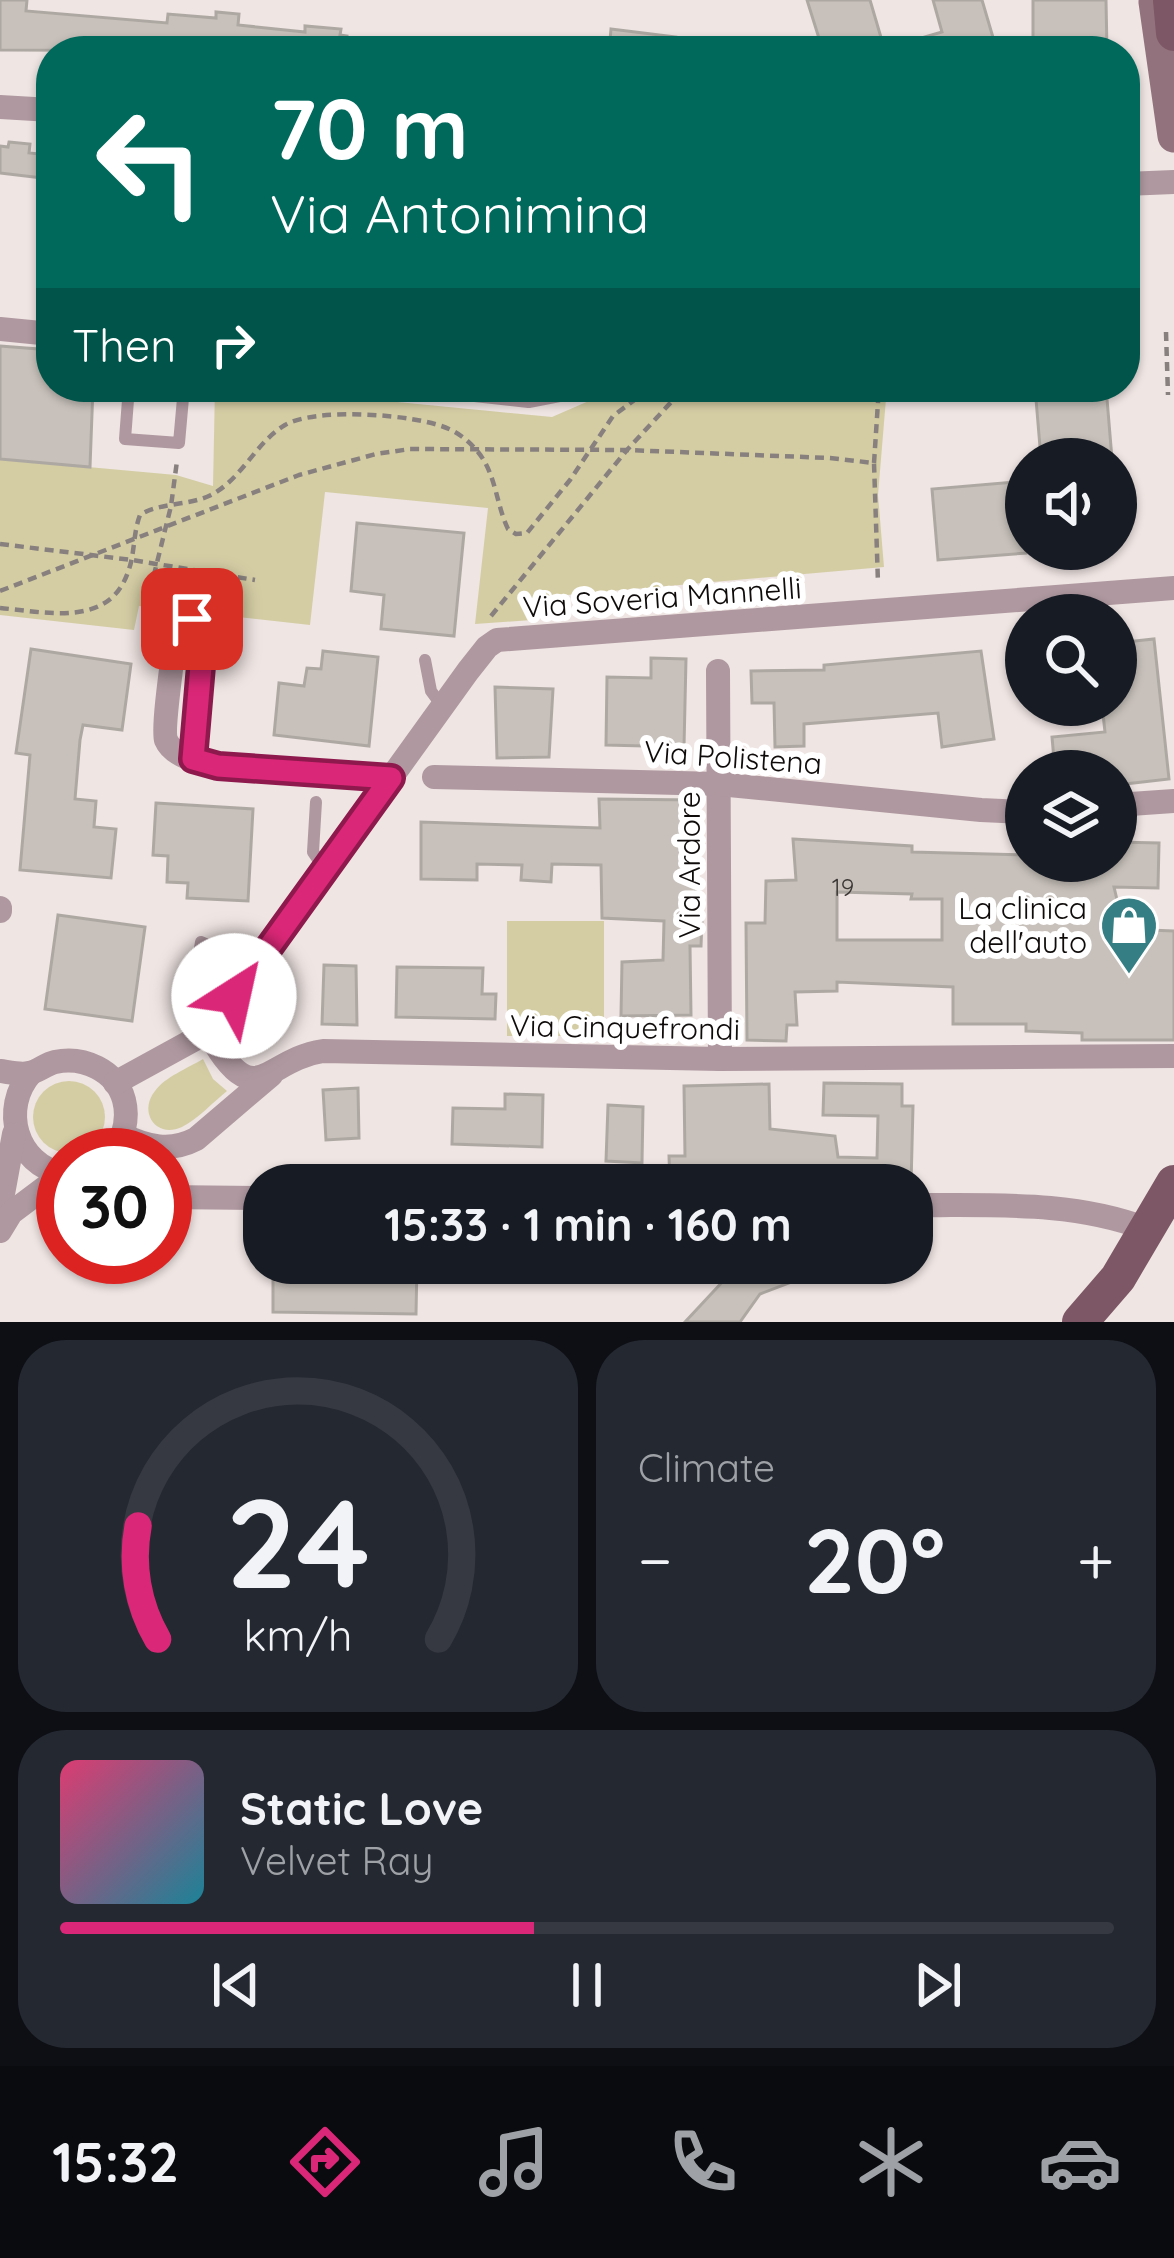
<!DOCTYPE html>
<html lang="en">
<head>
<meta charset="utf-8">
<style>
	:root { --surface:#171b24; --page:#242831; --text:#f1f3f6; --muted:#9ea1a6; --line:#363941; --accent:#db2777 }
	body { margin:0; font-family:Quicksand,sans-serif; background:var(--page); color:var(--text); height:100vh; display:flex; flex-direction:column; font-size:45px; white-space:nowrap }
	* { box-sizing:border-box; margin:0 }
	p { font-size:39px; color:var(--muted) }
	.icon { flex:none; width:66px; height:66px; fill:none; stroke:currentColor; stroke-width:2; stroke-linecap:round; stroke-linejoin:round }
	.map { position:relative; height:1322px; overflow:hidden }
	.sheet { display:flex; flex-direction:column; gap:18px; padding:18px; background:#0d0f14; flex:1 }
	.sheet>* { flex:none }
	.hud { position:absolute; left:36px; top:36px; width:1104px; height:366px; border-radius:48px; box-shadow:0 3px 9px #0004; background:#00695c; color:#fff; overflow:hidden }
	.fabs { position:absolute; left:1005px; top:438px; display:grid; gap:24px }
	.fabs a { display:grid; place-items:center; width:132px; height:132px; border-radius:50%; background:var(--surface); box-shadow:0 3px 9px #0004; font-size:60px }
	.speed { position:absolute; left:36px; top:1128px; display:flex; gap:24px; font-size:60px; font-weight:700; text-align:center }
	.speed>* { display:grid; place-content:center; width:156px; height:156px; border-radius:50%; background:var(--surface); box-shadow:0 3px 9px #0004; line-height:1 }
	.speed .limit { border:18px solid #d22; background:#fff; color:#111 }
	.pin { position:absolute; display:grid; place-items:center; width:102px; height:102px; color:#fff; margin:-51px; border-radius:24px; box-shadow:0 6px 18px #0006 }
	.me { position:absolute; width:132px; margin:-66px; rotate:35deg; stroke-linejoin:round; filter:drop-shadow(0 0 9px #0008) }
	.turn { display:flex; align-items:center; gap:42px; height:252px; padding:0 36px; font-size:54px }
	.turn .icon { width:156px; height:156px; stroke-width:2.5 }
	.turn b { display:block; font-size:84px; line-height:102px }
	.then { display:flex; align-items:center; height:114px; padding:0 36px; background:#0003; gap:24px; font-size:45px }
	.big { font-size:90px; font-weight:800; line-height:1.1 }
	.sheet .widget { flex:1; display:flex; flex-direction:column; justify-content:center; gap:18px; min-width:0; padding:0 42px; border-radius:48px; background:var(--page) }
	.sheet .dial { align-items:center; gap:0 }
	.dial svg { height:312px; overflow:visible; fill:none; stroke:var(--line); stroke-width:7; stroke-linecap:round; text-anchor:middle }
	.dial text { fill:var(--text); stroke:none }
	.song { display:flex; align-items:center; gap:36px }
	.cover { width:144px; height:144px; border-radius:18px; background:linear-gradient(135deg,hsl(340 70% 55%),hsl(190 70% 35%)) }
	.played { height:12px; border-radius:6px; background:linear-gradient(90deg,var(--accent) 45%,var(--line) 45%) }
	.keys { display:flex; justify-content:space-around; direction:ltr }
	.heat { display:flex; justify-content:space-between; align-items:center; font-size:66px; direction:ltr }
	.sheet .tiles { flex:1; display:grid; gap:18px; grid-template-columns:1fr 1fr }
	.widget:last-child { grid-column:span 2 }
	.trip { position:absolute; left:243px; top:1164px; width:690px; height:120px; border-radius:48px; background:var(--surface); box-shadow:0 3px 9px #0004; font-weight:800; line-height:120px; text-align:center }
	.tab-bar { display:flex; height:192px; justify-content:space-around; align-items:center; background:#090b0e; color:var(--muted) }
	.tab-bar .icon { width:84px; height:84px }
	.tab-bar .active { color:var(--accent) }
	.tab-bar b { font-size:54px; color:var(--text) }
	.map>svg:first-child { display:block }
	.green { fill:#d4cda4 }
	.building { fill:#c8c1bb; stroke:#aea8a2; stroke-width:3; fill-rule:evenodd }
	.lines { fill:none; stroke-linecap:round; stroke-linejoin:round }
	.path { stroke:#87807f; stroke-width:4.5; stroke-dasharray:9 6; stroke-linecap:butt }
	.lane { stroke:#af98a0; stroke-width:12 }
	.street { stroke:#af98a0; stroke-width:24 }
	.secondary { stroke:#92727d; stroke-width:33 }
	.primary { stroke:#7d5765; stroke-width:36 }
	.route-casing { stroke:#8e194d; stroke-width:30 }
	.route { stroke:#db2777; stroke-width:21 }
	.labels { text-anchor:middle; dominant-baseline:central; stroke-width:12; stroke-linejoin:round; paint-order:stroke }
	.number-label { font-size:24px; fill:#3c3836 }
	.street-label { font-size:30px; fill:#0e0b0a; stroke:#fff }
	.poi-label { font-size:30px; fill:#0e0b0a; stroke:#fff; text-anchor:end }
</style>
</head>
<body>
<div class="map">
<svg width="1174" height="1322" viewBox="0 0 1174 1322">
	<rect width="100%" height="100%" fill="#efe5e3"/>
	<g class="green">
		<polygon points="215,387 245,387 552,417 621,387 887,387 878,495 884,567 533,598 532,620 475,624 488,508 325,492 310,625 139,606 134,630 0,615 0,459 176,475 213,486"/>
		<rect x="507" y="921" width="97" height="115"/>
		<path d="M 203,1059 L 213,1079 L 227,1091 C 213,1102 198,1119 182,1127 C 156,1139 138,1112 155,1091 C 165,1077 188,1068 203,1059 Z"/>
		<circle cx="69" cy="1117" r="36"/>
	</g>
	<g class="building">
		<polygon points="0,0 27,0 26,11 167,23 168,14 216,18 216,12 239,14 238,25 305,32 305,26 341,29 340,35 347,36 346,51 0,50"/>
		<polygon points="807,0 870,0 885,51 823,51"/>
		<polygon points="933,0 982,0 997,51 898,51 897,45 942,32"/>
		<polygon points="1033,0 1106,0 1107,51 1033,51"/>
		<polygon points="611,29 676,37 675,51 609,51"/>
		<polygon points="9,142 30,144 29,153 51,155 51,179 0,173 0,146 8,147"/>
		<polygon points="0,346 51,350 51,387 93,387 90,467 0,459"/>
		<polygon points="1035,387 1106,387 1112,459 1041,459"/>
		<polygon points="1026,481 1026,553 938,560 932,489"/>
		<polygon points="357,523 464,533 454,636 381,629 384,595 351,591"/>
		<polygon points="1154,639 1169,779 1116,785 1116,771 1055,771 1052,737 1105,732 1102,705 1116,705 1116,643"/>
		<polygon points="31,649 131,664 122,730 83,725 80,740 75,799 96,801 94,827 116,829 111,878 20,870 30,755 16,753"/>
		<polygon points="323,651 378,657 369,746 274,735 279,683 304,686 307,668 321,669"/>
		<polygon points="981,651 994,739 942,747 938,713 804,724 804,746 775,747 774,703 752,703 751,671 824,670 824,665"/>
		<polygon points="651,658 686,659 684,747 606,745 607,677 651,678"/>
		<polygon points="495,687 553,689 549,757 497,758"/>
		<polygon points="599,799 697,800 695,919 702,920 701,946 690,946 691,1015 621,1016 622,962 663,960 664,921 602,918 601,865 552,864 551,882 521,880 522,865 477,864 477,880 421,879 421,822 600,828"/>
		<polygon points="156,803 253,809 248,901 187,898 188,883 167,882 168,856 153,855"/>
		<path d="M 793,839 L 912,846 L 912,852 L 1026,855 L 1026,861 L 1116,861 L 1116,842 L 1159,843 L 1158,888 L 1114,887 L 1124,929 L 1174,931 L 1174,1040 L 1082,1040 L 1082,1033 L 1026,1031 L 1026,1024 L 953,1024 L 953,987 L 837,982 L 837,991 L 795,992 L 797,1025 L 787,1025 L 786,1041 L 747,1040 L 746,923 L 765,923 L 766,881 L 796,880 ZM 837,892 L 912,894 L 911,899 L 942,899 L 942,940 L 837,940 Z"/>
		<polygon points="58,915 145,927 132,1021 45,1009"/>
		<polygon points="324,965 356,966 357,1025 322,1024"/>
		<polygon points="397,967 483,968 482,994 496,994 495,1019 396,1017"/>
		<polygon points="824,1083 902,1084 902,1106 913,1106 911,1185 670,1185 669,1156 685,1156 684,1086 769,1084 770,1129 835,1136 838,1157 877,1158 878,1116 823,1115"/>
		<polygon points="358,1088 359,1138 326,1140 323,1090"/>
		<polygon points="505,1094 543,1095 542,1147 452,1144 453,1108 505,1109"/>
		<polygon points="608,1105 643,1107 642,1163 606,1161"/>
		<polygon points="273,1263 417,1263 416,1314 273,1312"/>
		<polygon points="740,1263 779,1263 789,1283 760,1294 740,1322 685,1322"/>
	</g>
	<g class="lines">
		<g class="path">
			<polyline points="1166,332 1168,395"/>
			<polyline points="874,463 879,387"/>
			<polyline points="0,544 132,560 255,580"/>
			<polyline points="0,591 299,475 376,454 410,449 627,450 830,458 874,463 878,583"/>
			<path d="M 0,608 C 46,612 109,628 128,572 C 135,554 133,533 140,515 C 160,502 189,506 211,495 C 242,479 256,442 285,425 C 315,407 417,414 449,429 C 460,434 470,442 478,452 C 496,474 496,504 508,529 L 516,534 L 527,533 L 570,480 L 613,416 L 652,387"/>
			<polyline points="157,614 146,607 171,506 177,461"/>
			<polyline points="491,616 627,450 685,387"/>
		</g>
		<g class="lane">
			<polyline points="129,387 125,439 179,443 184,387"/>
			<polyline points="425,660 431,691 442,706"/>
			<polyline points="316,802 313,852 324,868"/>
			<polyline points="213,1026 193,989 201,942 255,965"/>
		</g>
		<g class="street">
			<polyline points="0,107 51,110"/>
			<polyline points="1125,184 1174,182"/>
			<polyline points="0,329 51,334"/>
			<polyline points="448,387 529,396 575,387"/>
			<polyline points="718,671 720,1059"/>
			<path d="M 192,759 L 204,631 L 197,621 C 186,617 181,621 176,631 C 174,649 162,728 166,740 C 173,757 202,763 218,766 L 391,779"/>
			<polyline points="434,777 719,784 981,810 1026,812"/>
			<polyline points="1116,805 1174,801"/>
			<polyline points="0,911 0,908"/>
			<path d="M 208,1032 C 256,1117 263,1060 323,1051 L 720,1059 L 1174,1056"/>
			<path d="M 0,1071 C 8,1072 21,1075 29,1073 C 37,1072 46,1064 55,1062 C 83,1056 116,1070 124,1100 C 129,1119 123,1139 112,1155"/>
			<path d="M 31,1073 C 0,1108 16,1165 63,1174"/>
			<polyline points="115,1083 208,1032 468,671 487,647 497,640 1174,588"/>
			<path d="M 123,1135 C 147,1147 171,1152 196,1139 L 271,1075"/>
			<polyline points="165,1197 264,1198"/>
			<path d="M 912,1205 C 991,1206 1071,1200 1147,1229"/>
			<polyline points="0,1210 14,1134"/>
			<polyline points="0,1231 11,1213 63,1174"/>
		</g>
		<polyline class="secondary" points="1155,2 1174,136"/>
		<g class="primary">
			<polyline points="1171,0 1174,33"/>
			<polyline points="1080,1322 1118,1278 1174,1183"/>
		</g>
	</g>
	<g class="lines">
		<g class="route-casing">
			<polyline id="route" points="192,619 197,621 204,631 193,759 218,766 391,778 234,996"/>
		</g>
		<use href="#route" class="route"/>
	</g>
	<defs>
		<g id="shop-pin" transform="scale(3)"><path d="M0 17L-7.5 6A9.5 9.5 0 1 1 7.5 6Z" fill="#357e84" stroke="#fff"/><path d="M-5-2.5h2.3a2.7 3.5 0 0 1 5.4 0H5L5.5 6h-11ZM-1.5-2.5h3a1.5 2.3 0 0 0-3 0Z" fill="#fff"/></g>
	</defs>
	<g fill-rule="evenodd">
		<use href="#shop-pin" x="1129" y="925"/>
	</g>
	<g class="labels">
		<g class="number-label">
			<text x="843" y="887">19</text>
		</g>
		<g class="street-label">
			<text transform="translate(662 597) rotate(-4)">Via Soveria Mannelli</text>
			<text transform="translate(733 757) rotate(4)">Via Polistena</text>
			<text transform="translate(689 865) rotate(-90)">Via Ardore</text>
			<text transform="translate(625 1027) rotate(1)">Via Cinquefrondi</text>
		</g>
		<g class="poi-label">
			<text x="1087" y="908">La clinica<tspan x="1087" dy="34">dell'auto</tspan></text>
		</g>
	</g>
</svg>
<div class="fabs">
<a><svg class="icon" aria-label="sound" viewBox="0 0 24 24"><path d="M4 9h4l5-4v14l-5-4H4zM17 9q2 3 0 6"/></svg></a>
<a><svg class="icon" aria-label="search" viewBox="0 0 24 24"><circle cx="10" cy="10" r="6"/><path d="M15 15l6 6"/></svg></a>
<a><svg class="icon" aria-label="layers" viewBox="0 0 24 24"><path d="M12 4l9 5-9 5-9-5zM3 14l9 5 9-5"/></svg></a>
</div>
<div class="speed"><div class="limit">30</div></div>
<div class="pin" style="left:192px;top:619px;background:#d93025"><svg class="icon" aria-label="arrive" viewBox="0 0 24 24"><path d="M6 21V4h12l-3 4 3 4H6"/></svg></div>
<svg class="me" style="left:234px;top:996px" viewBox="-20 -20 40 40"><circle r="19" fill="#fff"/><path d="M0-13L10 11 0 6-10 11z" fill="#db2777"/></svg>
<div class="trip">15:33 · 1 min · 160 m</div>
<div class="hud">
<div class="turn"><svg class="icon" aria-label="left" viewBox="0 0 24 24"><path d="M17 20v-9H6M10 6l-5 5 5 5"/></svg><div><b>70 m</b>Via Antonimina</div></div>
<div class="then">Then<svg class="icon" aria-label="right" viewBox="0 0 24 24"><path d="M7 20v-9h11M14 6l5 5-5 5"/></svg></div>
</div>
</div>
<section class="sheet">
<div class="tiles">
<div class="widget dial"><svg viewBox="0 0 100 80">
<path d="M14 69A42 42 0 1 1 86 69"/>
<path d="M14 69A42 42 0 0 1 9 40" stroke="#db2777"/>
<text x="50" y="56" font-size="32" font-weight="700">24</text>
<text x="50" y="72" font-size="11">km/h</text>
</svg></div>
<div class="widget"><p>Climate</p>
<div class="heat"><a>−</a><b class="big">20°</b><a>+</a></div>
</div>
<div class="widget">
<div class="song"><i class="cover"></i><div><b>Static Love</b><p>Velvet Ray</p></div></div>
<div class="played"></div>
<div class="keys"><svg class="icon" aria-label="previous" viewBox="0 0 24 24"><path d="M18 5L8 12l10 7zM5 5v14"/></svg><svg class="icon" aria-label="pause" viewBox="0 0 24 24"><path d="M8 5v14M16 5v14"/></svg><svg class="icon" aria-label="next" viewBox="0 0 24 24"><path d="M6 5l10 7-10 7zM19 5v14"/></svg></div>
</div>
</div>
</section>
<nav class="tab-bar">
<b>15:32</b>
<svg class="icon active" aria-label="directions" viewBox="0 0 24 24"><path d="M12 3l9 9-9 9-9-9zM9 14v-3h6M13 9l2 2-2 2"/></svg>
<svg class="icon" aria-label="music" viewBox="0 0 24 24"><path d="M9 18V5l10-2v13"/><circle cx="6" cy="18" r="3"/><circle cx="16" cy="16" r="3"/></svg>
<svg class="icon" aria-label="phone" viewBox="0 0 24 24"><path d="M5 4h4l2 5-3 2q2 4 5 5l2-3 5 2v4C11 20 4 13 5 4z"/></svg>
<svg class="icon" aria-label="climate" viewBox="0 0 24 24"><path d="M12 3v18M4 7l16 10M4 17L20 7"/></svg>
<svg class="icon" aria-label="car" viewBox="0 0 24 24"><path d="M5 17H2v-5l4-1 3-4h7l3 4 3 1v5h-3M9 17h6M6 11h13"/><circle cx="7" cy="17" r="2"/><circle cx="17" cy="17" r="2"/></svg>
</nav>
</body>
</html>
